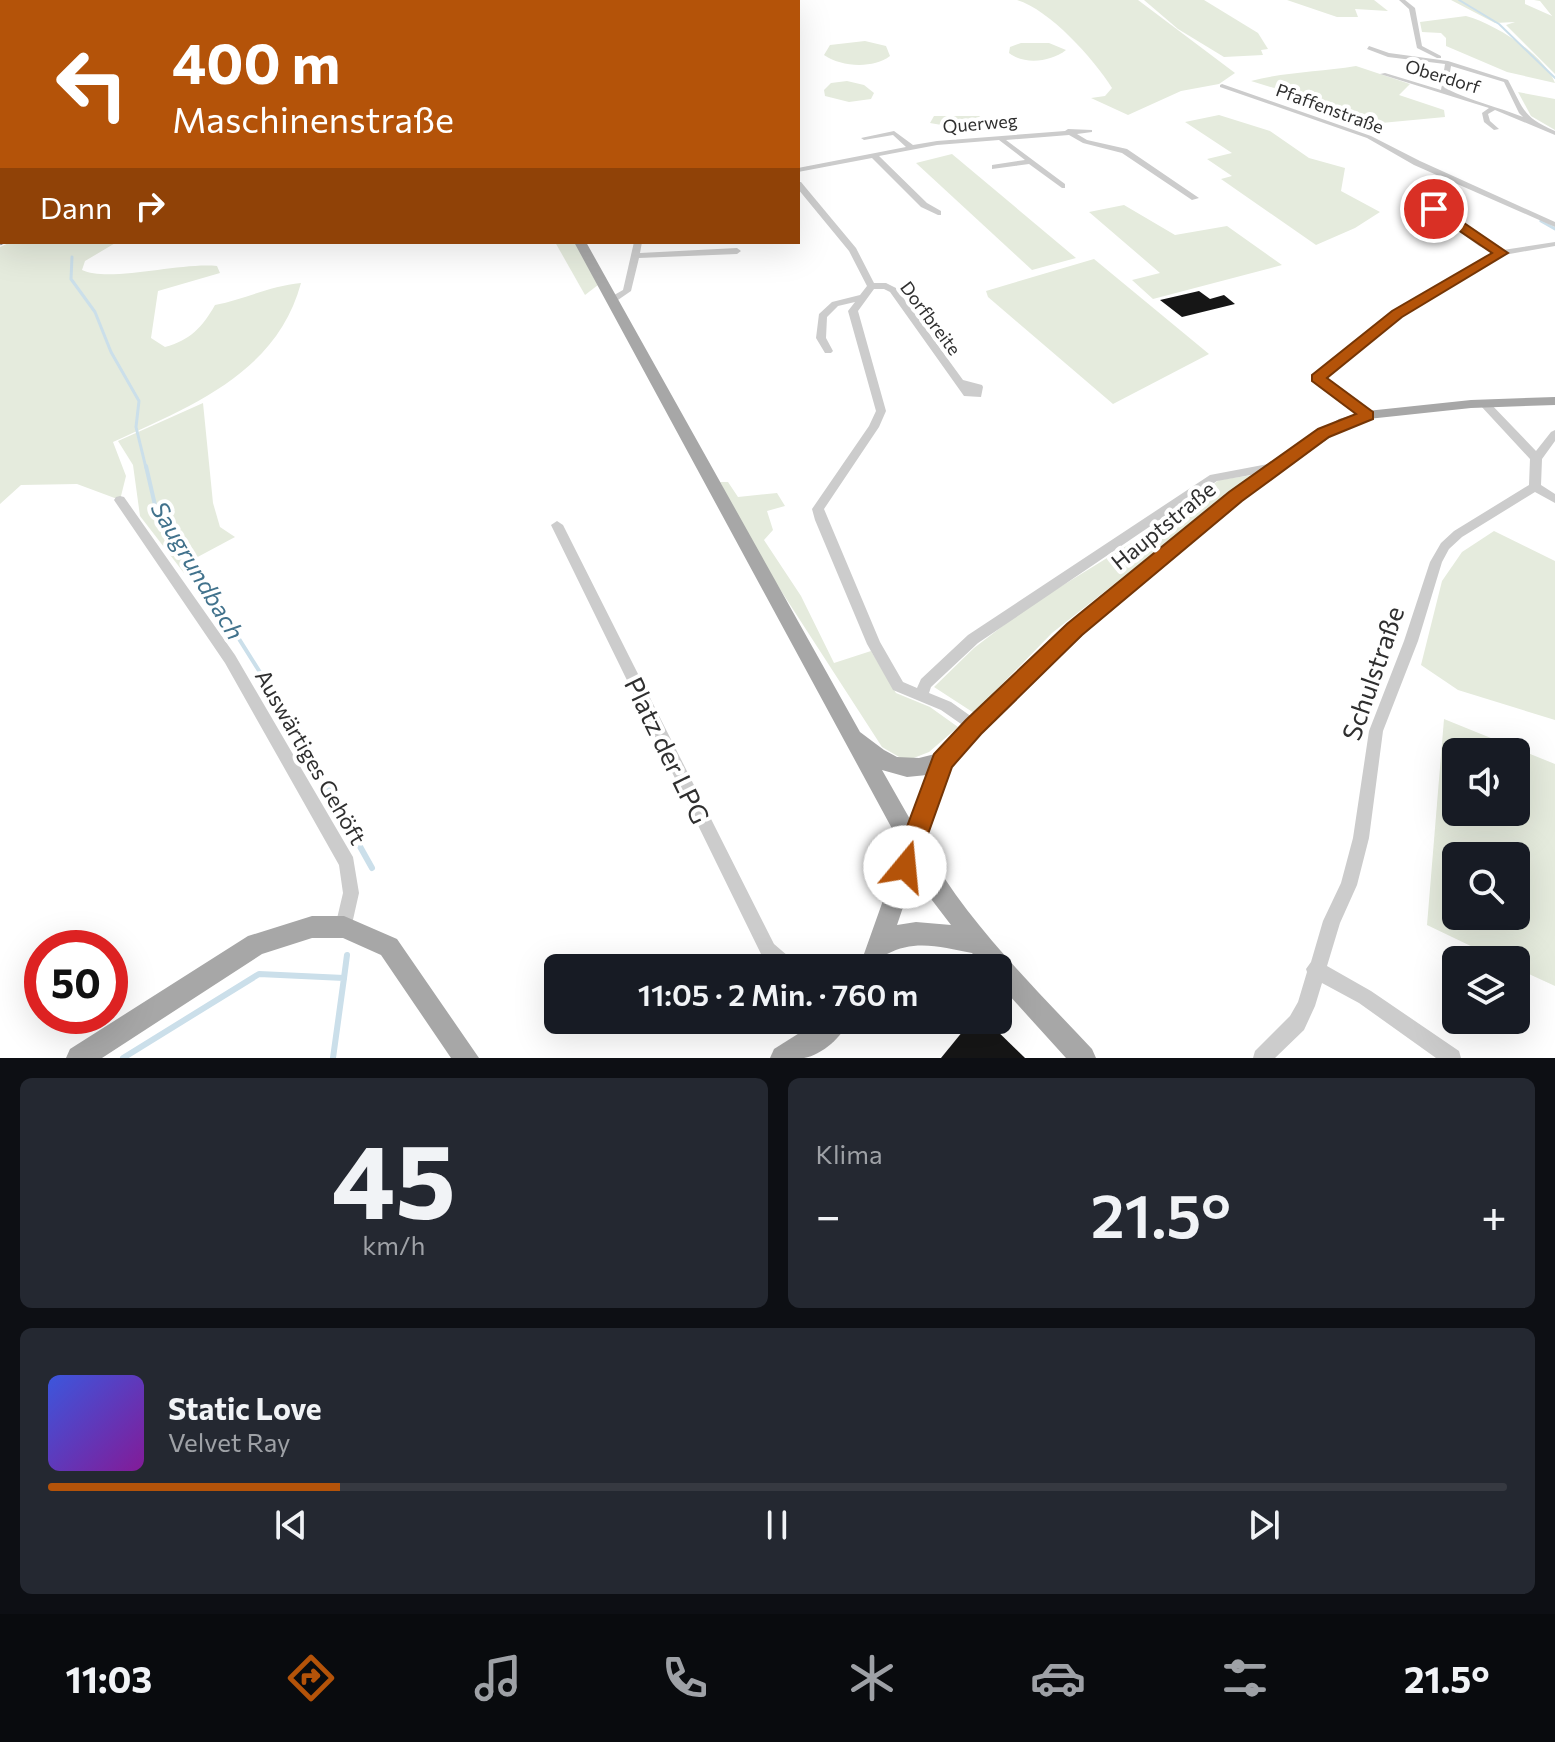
<!DOCTYPE html>
<html lang="de">
<head>
<meta charset="utf-8">
<style>
	:root { --surface:#171b24; --page:#242831; --text:#f1f3f6; --muted:#9ea1a6; --line:#363941; --accent:#b45309 }
	body { margin:0; font-family:Commissioner,sans-serif; background:var(--page); color:var(--text); height:100vh; display:flex; flex-direction:column; font-size:30px; white-space:nowrap }
	* { box-sizing:border-box; margin:0 }
	p { font-size:26px; color:var(--muted) }
	.icon { flex:none; width:44px; height:44px; fill:none; stroke:currentColor; stroke-width:2; stroke-linecap:round; stroke-linejoin:round }
	.map { position:relative; height:1058px; overflow:hidden }
	.sheet { display:flex; flex-direction:column; gap:20px; padding:20px; background:#0d0f14; flex:1 }
	.sheet>* { flex:none }
	.guide { position:absolute; left:0px; top:0px; width:800px; height:244px; box-shadow:0 8px 32px #0002; background:#b45309; color:#fff; overflow:hidden }
	.fabs { position:absolute; left:1442px; top:738px; display:grid; gap:16px }
	.fabs a { display:grid; place-items:center; width:88px; height:88px; border-radius:12px; background:var(--surface); box-shadow:0 8px 32px #0002; font-size:40px }
	.speed { position:absolute; left:24px; top:930px; display:flex; gap:16px; font-size:40px; font-weight:700; text-align:center }
	.speed>* { display:grid; place-content:center; width:104px; height:104px; border-radius:50%; background:var(--surface); box-shadow:0 8px 32px #0002; line-height:1 }
	.speed .limit { border:12px solid #d22; background:#fff; color:#111 }
	.pin { position:absolute; display:grid; place-items:center; width:68px; height:68px; color:#fff; margin:-34px; border:4px solid #fff; border-radius:50%; box-shadow:0 2px 8px #0007 }
	.me { position:absolute; width:88px; margin:-44px; rotate:17deg; stroke-linejoin:round; filter:drop-shadow(0 0 6px #0008) }
	.turn { display:flex; align-items:center; gap:28px; height:168px; padding:0 40px; font-size:36px }
	.turn .icon { width:104px; height:104px; stroke-width:2.5 }
	.turn b { display:block; font-size:56px; line-height:68px }
	.then { display:flex; align-items:center; height:76px; padding:0 40px; background:#0003; gap:16px; font-size:30px }
	.big { font-size:60px; font-weight:600; line-height:1.1 }
	.sheet .widget { flex:1; display:flex; flex-direction:column; justify-content:center; gap:12px; min-width:0; padding:0 28px; border-radius:12px; background:var(--page) }
	.sheet .dial { align-items:center; gap:0 }
	.dial b { font-size:104px; line-height:1 }
	.song { display:flex; align-items:center; gap:24px }
	.cover { width:96px; height:96px; border-radius:12px; background:linear-gradient(135deg,hsl(230 70% 55%),hsl(290 70% 35%)) }
	.played { height:8px; border-radius:4px; background:linear-gradient(90deg,var(--accent) 20%,var(--line) 20%) }
	.keys { display:flex; justify-content:space-around; direction:ltr }
	.heat { display:flex; justify-content:space-between; align-items:center; font-size:44px; direction:ltr }
	.sheet .tiles { flex:1; display:grid; gap:20px; grid-template-columns:1fr 1fr }
	.widget:last-child { grid-column:span 2 }
	.trip { position:absolute; left:544px; top:954px; width:468px; height:80px; border-radius:12px; background:var(--surface); box-shadow:0 8px 32px #0002; font-weight:600; line-height:80px; text-align:center }
	.dock { display:flex; height:128px; justify-content:space-around; align-items:center; background:#090b0e; color:var(--muted) }
	.dock .icon { width:56px; height:56px }
	.dock .current { color:var(--accent) }
	.dock b { font-size:36px; color:var(--text) }
	.map>svg:first-child { display:block }
	.green { fill:#e5ebdd; fill-rule:evenodd }
	.lines { fill:none; stroke-linecap:round; stroke-linejoin:round }
	.stream-far3 { stroke:#cbdfea; stroke-width:2 }
	.stream-far2 { stroke:#cbdfea; stroke-width:3 }
	.stream-far1 { stroke:#cbdfea; stroke-width:4 }
	.stream { stroke:#cbdfea; stroke-width:6 }
	.building { fill:#161616 }
	.minor { fill:#ccc; fill-rule:evenodd }
	.major { fill:#a7a7a7; fill-rule:evenodd }
	.rail-far1 { stroke:#848484; stroke-width:2; stroke-dasharray:4 3; stroke-linecap:butt }
	.rail { stroke:#848484; stroke-width:3; stroke-dasharray:5 4; stroke-linecap:butt }
	.route { fill:#b45309; stroke:#753606; stroke-width:2 }
	.labels { text-anchor:middle; dominant-baseline:central; stroke-width:8; stroke-linejoin:round; paint-order:stroke }
	.far-street-label { font-size:18px; fill:#2f2f2f; stroke:#fff }
	.street-label { font-size:22px; fill:#2f2f2f; stroke:#fff }
	.water-label { font-size:24px; font-style:italic; fill:#41728c; stroke:#fff }
	.near-street-label { font-size:26px; fill:#2f2f2f; stroke:#fff }
</style>
</head>
<body>
<div class="map">
<svg width="1555" height="1058" viewBox="0 0 1555 1058">
	<rect width="100%" height="100%" fill="#fff"/>
	<g class="green">
		<path d="M 1017,0 L 1138,0 L 1235,73 L 1219,84 L 1181,91 L 1128,115 L 1091,98 L 1105,96 L 1112,88 C 1094,59 1050,10 1017,0 Z"/>
		<polygon points="1144,0 1204,0 1258,33 1268,49 1261,50 1263,55 1224,57 1178,29"/>
		<polygon points="1287,0 1374,0 1388,11 1355,9 1358,17 1337,17"/>
		<polygon points="1451,0 1525,0 1525,4 1552,16 1540,1 1534,0 1555,0 1555,74 1506,25 1515,22 1495,23"/>
		<path d="M 1466,16 C 1495,24 1544,54 1555,83 L 1507,72 L 1446,46 L 1446,38 L 1441,33 L 1422,32 L 1420,22 Z"/>
		<path d="M 865,41 L 886,46 L 890,56 C 873,69 841,67 824,55 L 830,45 Z"/>
		<path d="M 1021,43 L 1049,43 L 1066,50 C 1051,62 1024,65 1009,53 L 1010,47 Z"/>
		<path d="M 1356,66 L 1410,84 L 1399,95 L 1444,110 L 1445,117 L 1360,125 L 1313,100 L 1251,81 C 1285,72 1320,72 1356,66 Z"/>
		<polygon points="847,81 864,85 874,93 871,99 849,102 825,96 824,90 831,83"/>
		<polygon points="1518,92 1555,99 1555,130 1531,116"/>
		<polygon points="1219,115 1270,131 1309,158 1345,168 1341,191 1380,212 1355,228 1316,245 1221,179 1232,176 1207,159 1232,153 1185,122"/>
		<polygon points="934,116 979,116 995,130 955,133 953,127 930,123"/>
		<polygon points="952,154 1076,258 1032,270 916,163"/>
		<polygon points="1124,205 1175,235 1227,226 1282,265 1153,299 1132,280 1160,273 1089,212"/>
		<path d="M 11,242 L 117,242 L 85,261 L 82,270 C 109,283 180,262 217,266 L 220,273 L 158,291 L 151,338 L 165,347 C 190,340 202,328 215,305 C 245,299 270,286 301,283 C 277,373 191,406 113,442 L 126,476 L 120,500 L 77,484 L 21,485 L 0,504 L 0,247 Z"/>
		<polygon points="555,242 575,242 598,285 585,295"/>
		<polygon points="1094,259 1209,354 1113,404 988,297 986,291"/>
		<polygon points="203,403 213,503 220,527 235,537 192,560 195,567 184,573 140,516 133,465 118,441"/>
		<polygon points="1253,475 1052,633 974,713 934,687 974,648 1026,608 1154,529 1219,480"/>
		<polygon points="720,482 728,482 738,497 777,493 785,506 767,511 773,530 764,540 801,596 834,663 871,651 896,693 930,707 958,727 929,752 906,761 882,747 765,566"/>
		<polygon points="1494,531 1555,561 1555,720 1458,690 1421,665 1442,581 1462,552"/>
		<path d="M 1444,719 L 1555,764 L 1555,986 L 1516,968 L 1516,960 L 1500,960 L 1427,925 ZM 1456,752 L 1516,752 L 1516,812 L 1456,812 ZM 1456,856 L 1516,856 L 1516,916 L 1456,916 Z"/>
	</g>
	<g class="lines">
		<polyline class="stream-far3" points="1459,0 1499,24 1555,78"/>
		<g class="stream-far2">
			<polyline points="1541,221 1555,229"/>
			<polyline points="72,257 71,279 95,312 111,352 139,401 136,427 146,468"/>
		</g>
		<polyline class="stream-far1" points="146,466 155,505 293,725"/>
		<g class="stream">
			<polyline points="291,723 372,868"/>
			<polyline points="344,978 347,955"/>
			<polyline points="123,1058 259,974 344,978 333,1058"/>
		</g>
	</g>
	<g class="building">
		<polygon points="1199,291 1210,299 1224,295 1235,304 1182,317 1160,300"/>
		<polygon points="972,1020 986,1020 1025,1058 941,1058"/>
	</g>
	<g class="lines">
		<g class="minor">
			<polygon points="1399,0 1405,0 1415,8 1422,46 1441,56 1441,58 1437,58 1417,48 1409,9"/>
			<path d="M 1369,46 L 1389,53 L 1448,61 L 1508,80 C 1524,109 1522,117 1555,131 L 1555,135 L 1495,110 L 1488,114 L 1490,121 L 1499,129 L 1494,130 L 1484,122 L 1482,113 L 1489,108 L 1380,74 L 1385,73 L 1441,90 L 1445,64 L 1388,57 L 1367,49 ZM 1451,66 L 1504,82 L 1519,113 L 1523,117 C 1498,107 1471,101 1447,89 Z"/>
			<polygon points="1222,84 1371,136 1420,161 1555,222 1555,227 1414,165 1367,138 1220,87 1220,85"/>
			<polygon points="1068,129 1092,130 1092,132 1077,134 1087,140 1127,149 1199,198 1192,200 1122,153 1083,143 1069,135 1006,140 1065,184 1065,188 1062,188 1029,164 992,169 992,165 1025,160 999,140 937,145 879,156 927,203 941,211 941,215 938,215 921,207 872,158 798,172 798,168 906,147 893,135 864,140 861,138 894,131 913,145 937,141 1065,131"/>
			<polygon points="798,182 801,182 856,248 874,283 886,283 896,288 963,380 982,385 983,387 981,397 964,396 890,292 884,289 874,289 858,311 886,411 879,427 824,509 880,642 903,682 917,688 921,679 968,635 1210,475 1273,463 1279,467 1273,471 1217,481 978,643 931,687 929,693 951,702 979,722 981,727 979,732 974,733 941,710 893,690 867,644 815,520 812,509 869,426 876,411 848,311 855,302 838,306 827,317 826,338 833,351 831,353 825,353 816,338 819,314 832,302 860,295 867,286 849,251 798,189"/>
			<polygon points="1431,207 1437,207 1485,242 1503,250 1555,242 1555,246 1504,255 1470,273 1400,316 1324,378 1372,415 1367,418 1363,417 1314,380 1314,376 1394,312 1464,269 1495,253 1479,246 1431,211"/>
			<polygon points="634,242 642,242 640,253 737,248 741,251 737,254 639,258 631,291 615,302 609,302 609,298 623,290"/>
			<polygon points="1484,400 1488,401 1536,451 1551,432 1555,430 1555,441 1542,459 1541,485 1555,494 1555,503 1535,492 1462,537 1449,549 1442,562 1418,641 1383,731 1369,838 1357,885 1340,923 1327,966 1371,991 1459,1051 1461,1058 1436,1058 1359,1003 1322,983 1315,1006 1304,1030 1275,1058 1253,1058 1255,1051 1290,1016 1298,1002 1307,972 1306,969 1311,962 1323,921 1341,883 1353,838 1369,731 1404,641 1430,562 1441,543 1454,531 1529,485 1530,459 1480,405 1479,403"/>
			<polygon points="120,496 124,497 235,655 353,857 359,893 350,933 344,936 338,933 335,927 343,893 339,865 225,663 116,503 114,500 116,497"/>
			<polygon points="557,521 563,525 774,944 795,962 798,968 775,968 762,956 551,525"/>
		</g>
		<g class="major">
			<rect x="490" y="0" width="6" height="2"/>
			<path d="M 574,242 L 586,242 L 860,732 L 884,750 L 897,757 L 919,758 L 935,754 L 989,698 L 1114,585 L 1266,465 L 1339,419 L 1367,411 L 1471,400 L 1555,397 L 1555,405 L 1471,408 L 1368,419 L 1349,425 L 1276,473 L 1126,595 L 1003,710 L 950,766 L 924,845 C 967,922 1032,985 1092,1049 L 1096,1058 L 1066,1058 L 998,983 L 998,968 L 984,968 L 972,953 C 942,947 915,939 887,954 L 883,968 L 859,968 L 902,847 ZM 882,770 L 907,777 L 927,775 L 911,821 ZM 915,872 L 925,891 L 951,925 L 916,922 L 897,925 Z"/>
			<polygon points="312,916 344,916 397,939 479,1058 451,1058 381,955 343,938 312,938 262,954 102,1058 66,1058 70,1049 248,936"/>
			<path d="M 820,1020 L 849,1020 C 843,1036 822,1055 804,1058 C 794,1058 781,1058 770,1058 L 774,1049 Z"/>
		</g>
		<polyline class="rail-far1" points="582,2 587,0"/>
		<polyline class="rail" points="0,244 4,242"/>
	</g>
	<polygon class="route" points="1430,206 1439,206 1508,253 1402,317 1327,378 1373,412 1373,419 1329,437 1242,501 1082,635 981,734 952,767 913,876 905,879 896,876 892,867 934,754 966,720 1067,624 1229,492 1318,429 1356,414 1312,381 1312,375 1392,311 1492,253 1430,211"/>
	<g class="labels">
		<g class="far-street-label">
			<text transform="translate(1443 76) rotate(17)">Oberdorf</text>
			<text transform="translate(1330 108) rotate(20)">Pfaffenstraße</text>
			<text transform="translate(980 123) rotate(-5)">Querweg</text>
			<text transform="translate(931 318) rotate(53)">Dorfbreite</text>
		</g>
		<g class="street-label">
			<text transform="translate(1163 525) rotate(-39)">Hauptstraße</text>
			<text transform="translate(311 757) rotate(60)">Auswärtiges Gehöft</text>
		</g>
		<g class="water-label">
			<text transform="translate(198 570) rotate(59)">Saugrundbach</text>
		</g>
		<g class="near-street-label">
			<text transform="translate(1372 673) rotate(-71)">Schulstraße</text>
			<text transform="translate(668 750) rotate(64)">Platz der LPG</text>
		</g>
	</g>
</svg>
<div class="fabs">
<a><svg class="icon" aria-label="sound" viewBox="0 0 24 24"><path d="M4 9h4l5-4v14l-5-4H4zM17 9q2 3 0 6"/></svg></a>
<a><svg class="icon" aria-label="search" viewBox="0 0 24 24"><circle cx="10" cy="10" r="6"/><path d="M15 15l6 6"/></svg></a>
<a><svg class="icon" aria-label="layers" viewBox="0 0 24 24"><path d="M12 4l9 5-9 5-9-5zM3 14l9 5 9-5"/></svg></a>
</div>
<div class="speed"><div class="limit">50</div></div>
<div class="pin" style="left:1434px;top:209px;background:#d93025"><svg class="icon" aria-label="arrive" viewBox="0 0 24 24"><path d="M6 21V4h12l-3 4 3 4H6"/></svg></div>
<svg class="me" style="left:905px;top:867px" viewBox="-20 -20 40 40"><circle r="19" fill="#fff"/><path d="M0-13L10 11 0 6-10 11z" fill="#b45309"/></svg>
<div class="trip">11:05 · 2 Min. · 760 m</div>
<div class="guide">
<div class="turn"><svg class="icon" aria-label="left" viewBox="0 0 24 24"><path d="M17 20v-9H6M10 6l-5 5 5 5"/></svg><div><b>400 m</b>Maschinenstraße</div></div>
<div class="then">Dann<svg class="icon" aria-label="right" viewBox="0 0 24 24"><path d="M7 20v-9h11M14 6l5 5-5 5"/></svg></div>
</div>
</div>
<section class="sheet">
<div class="tiles">
<div class="widget dial"><b>45</b><p>km/h</p></div>
<div class="widget"><p>Klima</p>
<div class="heat"><a>−</a><b class="big">21.5°</b><a>+</a></div>
</div>
<div class="widget">
<div class="song"><i class="cover"></i><div><b>Static Love</b><p>Velvet Ray</p></div></div>
<div class="played"></div>
<div class="keys"><svg class="icon" aria-label="previous" viewBox="0 0 24 24"><path d="M18 5L8 12l10 7zM5 5v14"/></svg><svg class="icon" aria-label="pause" viewBox="0 0 24 24"><path d="M8 5v14M16 5v14"/></svg><svg class="icon" aria-label="next" viewBox="0 0 24 24"><path d="M6 5l10 7-10 7zM19 5v14"/></svg></div>
</div>
</div>
</section>
<nav class="dock">
<b>11:03</b>
<svg class="icon current" aria-label="directions" viewBox="0 0 24 24"><path d="M12 3l9 9-9 9-9-9zM9 14v-3h6M13 9l2 2-2 2"/></svg>
<svg class="icon" aria-label="music" viewBox="0 0 24 24"><path d="M9 18V5l10-2v13"/><circle cx="6" cy="18" r="3"/><circle cx="16" cy="16" r="3"/></svg>
<svg class="icon" aria-label="phone" viewBox="0 0 24 24"><path d="M5 4h4l2 5-3 2q2 4 5 5l2-3 5 2v4C11 20 4 13 5 4z"/></svg>
<svg class="icon" aria-label="climate" viewBox="0 0 24 24"><path d="M12 3v18M4 7l16 10M4 17L20 7"/></svg>
<svg class="icon" aria-label="car" viewBox="0 0 24 24"><path d="M5 17H2v-5l4-1 3-4h7l3 4 3 1v5h-3M9 17h6M6 11h13"/><circle cx="7" cy="17" r="2"/><circle cx="17" cy="17" r="2"/></svg>
<svg class="icon" aria-label="filters" viewBox="0 0 24 24"><path d="M4 7h16M4 17h16"/><circle cx="9" cy="7" r="2"/><circle cx="15" cy="17" r="2"/></svg>
<b>21.5°</b>
</nav>
</body>
</html>
